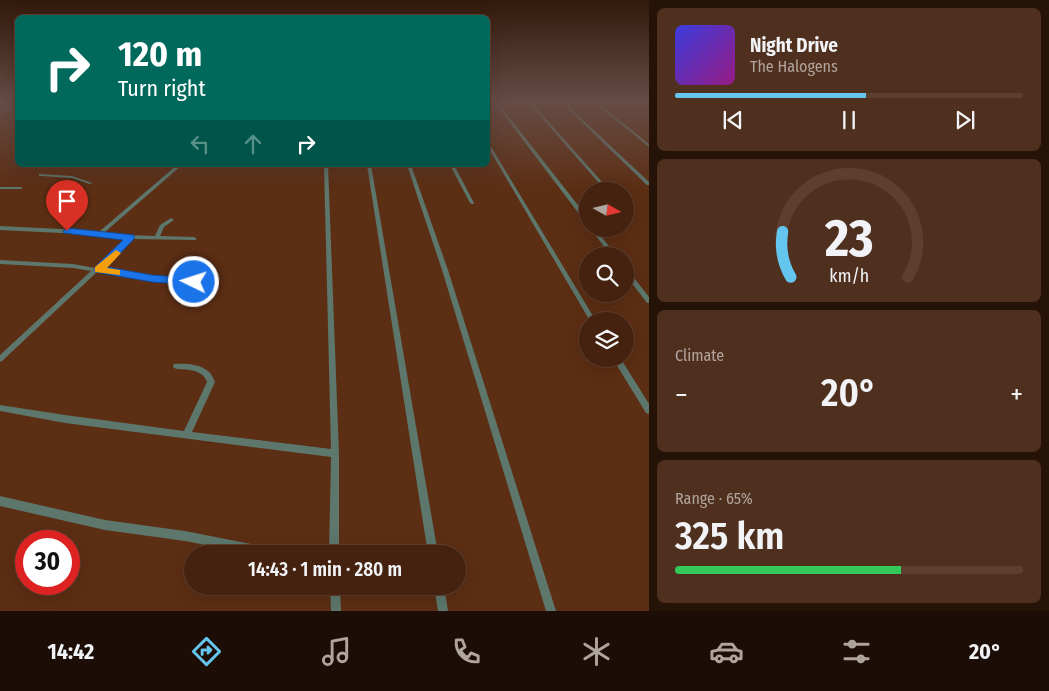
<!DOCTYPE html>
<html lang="en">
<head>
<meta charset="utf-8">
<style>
	:root { --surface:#45220f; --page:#4f2f1d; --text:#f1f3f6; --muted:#b0a49e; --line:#5d3f2f; --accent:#64c5ee }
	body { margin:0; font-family:"Fira Sans Condensed",sans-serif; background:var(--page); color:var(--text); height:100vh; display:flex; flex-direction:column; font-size:19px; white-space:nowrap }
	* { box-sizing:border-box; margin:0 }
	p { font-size:16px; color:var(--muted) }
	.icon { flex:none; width:28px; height:28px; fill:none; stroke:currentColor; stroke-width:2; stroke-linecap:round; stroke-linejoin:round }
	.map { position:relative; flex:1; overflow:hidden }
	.side { display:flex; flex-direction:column; gap:8px; padding:8px; background:#261308; width:400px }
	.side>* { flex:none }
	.top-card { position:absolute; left:15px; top:15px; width:475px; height:152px; border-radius:8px; box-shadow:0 5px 20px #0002,0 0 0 1px var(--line); background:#00695c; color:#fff; overflow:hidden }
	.needle { width:32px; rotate:98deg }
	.fabs { position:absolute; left:579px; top:182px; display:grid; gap:10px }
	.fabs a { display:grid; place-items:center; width:55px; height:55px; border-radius:50%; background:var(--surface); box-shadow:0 5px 20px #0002,0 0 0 1px var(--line); font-size:25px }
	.speed { position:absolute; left:15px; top:530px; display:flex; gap:10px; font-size:25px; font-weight:700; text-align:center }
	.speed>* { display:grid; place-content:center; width:65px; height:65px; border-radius:50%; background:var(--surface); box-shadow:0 5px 20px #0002,0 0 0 1px var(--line); line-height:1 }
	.speed .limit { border:8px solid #d22; background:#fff; color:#111 }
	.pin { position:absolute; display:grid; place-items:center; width:42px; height:42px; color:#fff; margin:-51px -21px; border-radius:50% 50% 50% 0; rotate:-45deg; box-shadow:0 0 5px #0007 }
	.pin .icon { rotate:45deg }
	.me { position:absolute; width:55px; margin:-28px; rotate:274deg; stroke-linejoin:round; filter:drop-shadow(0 0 4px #0008) }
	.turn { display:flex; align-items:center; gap:18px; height:105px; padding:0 20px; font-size:22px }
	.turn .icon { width:65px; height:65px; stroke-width:2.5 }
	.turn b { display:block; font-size:35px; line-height:42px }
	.lanes { display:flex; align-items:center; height:48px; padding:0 20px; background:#0003; justify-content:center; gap:25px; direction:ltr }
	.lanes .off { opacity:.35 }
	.big { font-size:38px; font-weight:600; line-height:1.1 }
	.side .card { flex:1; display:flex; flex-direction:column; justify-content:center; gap:8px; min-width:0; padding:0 18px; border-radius:8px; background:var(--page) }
	.side .dial { align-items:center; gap:0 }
	.dial svg { height:130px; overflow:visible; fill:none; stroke:var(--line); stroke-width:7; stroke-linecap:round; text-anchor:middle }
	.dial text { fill:var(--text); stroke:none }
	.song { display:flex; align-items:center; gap:15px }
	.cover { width:60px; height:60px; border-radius:8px; background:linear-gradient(135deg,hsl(240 70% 55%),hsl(310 70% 35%)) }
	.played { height:5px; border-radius:2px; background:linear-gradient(90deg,var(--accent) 55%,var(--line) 55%) }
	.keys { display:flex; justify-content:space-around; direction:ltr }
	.heat { display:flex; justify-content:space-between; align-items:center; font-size:28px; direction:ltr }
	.charge { height:8px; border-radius:4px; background:linear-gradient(90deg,#34c759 65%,var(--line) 0) }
	.trip { position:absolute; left:184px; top:545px; width:282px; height:50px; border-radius:25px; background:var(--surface); box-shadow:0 5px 20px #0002,0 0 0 1px var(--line); font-weight:600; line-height:50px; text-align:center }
	.menu { display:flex; height:80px; justify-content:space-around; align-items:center; background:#1c0e06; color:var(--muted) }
	.menu .icon { width:35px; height:35px }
	.menu .selected { color:var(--accent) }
	.menu b { font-size:22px; color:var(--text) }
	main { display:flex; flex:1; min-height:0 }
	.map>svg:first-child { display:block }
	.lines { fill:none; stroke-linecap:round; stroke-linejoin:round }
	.minor { fill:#5d776c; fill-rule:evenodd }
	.route { fill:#1a73e8; stroke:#114b97 }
	.slow { fill:#f59e0b }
</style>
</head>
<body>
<main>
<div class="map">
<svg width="649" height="611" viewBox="0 0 649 611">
	<rect width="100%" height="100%" fill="#5c2e14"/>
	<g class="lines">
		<g class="minor">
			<polygon points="495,103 498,103 588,218 588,223 586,223"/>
			<polygon points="529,103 532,103 610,191 606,191"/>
			<polygon points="562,103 565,103 649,182 649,185 647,185"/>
			<polygon points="595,103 598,103 649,144 649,147"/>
			<polygon points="18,105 18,107 0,113 0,111"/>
			<polygon points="488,144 490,145 596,321 590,321 488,147"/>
			<polygon points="177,165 182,165 105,232 131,235 155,236 160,225 171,218 174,220 164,227 160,236 194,237 196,238 196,240 132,239 101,269 153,277 210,281 213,283 212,284 153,281 97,272 2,361 0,362 0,355 91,271 73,268 0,264 0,260 73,264 95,268 127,238 101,235 0,230 0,226 100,231"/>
			<path d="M 324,165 L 328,165 L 339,454 L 339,554 L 329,554 L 331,457 L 65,423 L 0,411 L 0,405 L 65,415 L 184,431 L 207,382 C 202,369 189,370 177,369 L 174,368 L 173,366 L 174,364 C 184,363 200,364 208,371 C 212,374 213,378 215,382 L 192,432 L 331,449 Z"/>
			<polygon points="367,165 371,165 438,554 428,554"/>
			<polygon points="407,165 411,165 448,270 556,611 546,611 442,270"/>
			<polygon points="450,165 454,165 474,203 474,204 472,204 470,203"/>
			<polygon points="39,174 72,176 92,183 90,184 72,178 41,176 39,176"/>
			<polygon points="0,187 21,187 23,188 21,189 0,189"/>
			<polygon points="591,229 595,229 617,256 611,256"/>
			<polygon points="625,268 627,269 649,297 649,303 647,303 625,274"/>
			<polygon points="613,359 621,359 649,404 649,414 646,413"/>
			<polygon points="0,496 105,520 185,531 277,549 280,551 282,554 251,554 185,541 105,530 0,506"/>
			<polygon points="330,586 340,586 341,611 331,611"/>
			<polygon points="434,586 444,586 448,611 438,611"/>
		</g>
	</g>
	<linearGradient id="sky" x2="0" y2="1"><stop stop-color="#33190b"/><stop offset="0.54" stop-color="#664c45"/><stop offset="1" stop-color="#664c45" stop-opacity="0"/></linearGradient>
	<rect width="649" height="189" fill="url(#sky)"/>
	<polygon class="route" points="67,228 134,235 134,239 107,267 152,275 194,278 199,282 194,285 152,282 95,272 95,267 123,240 64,233 63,231"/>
	<polygon class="slow" points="116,250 121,253 107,268 120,270 120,275 95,272 95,267"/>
</svg>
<div class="fabs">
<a><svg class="needle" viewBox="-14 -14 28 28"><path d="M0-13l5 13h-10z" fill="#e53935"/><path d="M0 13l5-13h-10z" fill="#b0a49e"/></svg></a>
<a><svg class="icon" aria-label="search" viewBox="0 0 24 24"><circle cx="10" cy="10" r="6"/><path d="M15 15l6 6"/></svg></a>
<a><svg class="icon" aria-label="layers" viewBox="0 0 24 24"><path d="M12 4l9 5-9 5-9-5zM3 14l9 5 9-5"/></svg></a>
</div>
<div class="speed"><div class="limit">30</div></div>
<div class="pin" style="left:67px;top:231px;background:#d93025"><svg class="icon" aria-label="arrive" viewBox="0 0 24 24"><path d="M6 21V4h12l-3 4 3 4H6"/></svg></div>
<svg class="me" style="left:194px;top:282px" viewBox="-20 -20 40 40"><circle r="17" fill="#1a73e8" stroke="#fff" stroke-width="3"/><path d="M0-11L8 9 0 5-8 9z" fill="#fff"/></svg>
<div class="trip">14:43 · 1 min · 280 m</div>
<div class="top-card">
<div class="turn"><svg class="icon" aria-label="right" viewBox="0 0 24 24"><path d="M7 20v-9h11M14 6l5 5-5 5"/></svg><div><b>120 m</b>Turn right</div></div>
<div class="lanes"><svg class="icon off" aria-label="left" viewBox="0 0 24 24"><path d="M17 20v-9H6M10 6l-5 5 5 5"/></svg><svg class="icon off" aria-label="ahead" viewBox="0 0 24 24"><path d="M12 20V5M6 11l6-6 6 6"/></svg><svg class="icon" aria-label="right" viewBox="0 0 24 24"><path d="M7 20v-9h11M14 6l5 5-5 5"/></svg></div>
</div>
</div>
<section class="side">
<div class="card">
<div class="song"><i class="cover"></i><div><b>Night Drive</b><p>The Halogens</p></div></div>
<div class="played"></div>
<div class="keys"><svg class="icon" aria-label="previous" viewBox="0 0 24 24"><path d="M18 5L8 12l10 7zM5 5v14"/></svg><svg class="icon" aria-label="pause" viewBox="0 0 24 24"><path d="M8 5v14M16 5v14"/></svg><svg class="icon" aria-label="next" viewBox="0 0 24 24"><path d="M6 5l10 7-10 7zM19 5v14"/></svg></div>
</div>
<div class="card dial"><svg viewBox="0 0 100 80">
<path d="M14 69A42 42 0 1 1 86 69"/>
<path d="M14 69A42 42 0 0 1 9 41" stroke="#64c5ee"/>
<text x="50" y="56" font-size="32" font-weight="700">23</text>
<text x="50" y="72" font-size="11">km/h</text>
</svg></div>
<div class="card"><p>Climate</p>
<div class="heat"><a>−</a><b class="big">20°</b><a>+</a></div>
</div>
<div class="card"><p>Range · 65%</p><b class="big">325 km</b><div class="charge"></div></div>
</section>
</main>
<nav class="menu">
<b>14:42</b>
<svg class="icon selected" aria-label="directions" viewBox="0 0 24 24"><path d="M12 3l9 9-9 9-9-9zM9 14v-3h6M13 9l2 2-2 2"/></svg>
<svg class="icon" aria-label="music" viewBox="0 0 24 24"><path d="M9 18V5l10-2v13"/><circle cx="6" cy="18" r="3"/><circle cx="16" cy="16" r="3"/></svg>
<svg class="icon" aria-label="phone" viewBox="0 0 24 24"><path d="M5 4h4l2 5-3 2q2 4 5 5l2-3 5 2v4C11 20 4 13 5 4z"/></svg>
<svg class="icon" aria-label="climate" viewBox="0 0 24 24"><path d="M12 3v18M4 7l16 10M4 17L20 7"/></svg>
<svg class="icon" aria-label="car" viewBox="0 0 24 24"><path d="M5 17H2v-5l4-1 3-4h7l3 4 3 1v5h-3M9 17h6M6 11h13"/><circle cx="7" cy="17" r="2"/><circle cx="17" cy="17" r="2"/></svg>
<svg class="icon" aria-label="filters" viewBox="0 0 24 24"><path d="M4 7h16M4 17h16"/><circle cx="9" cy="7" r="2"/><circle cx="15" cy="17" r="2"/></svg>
<b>20°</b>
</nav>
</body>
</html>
